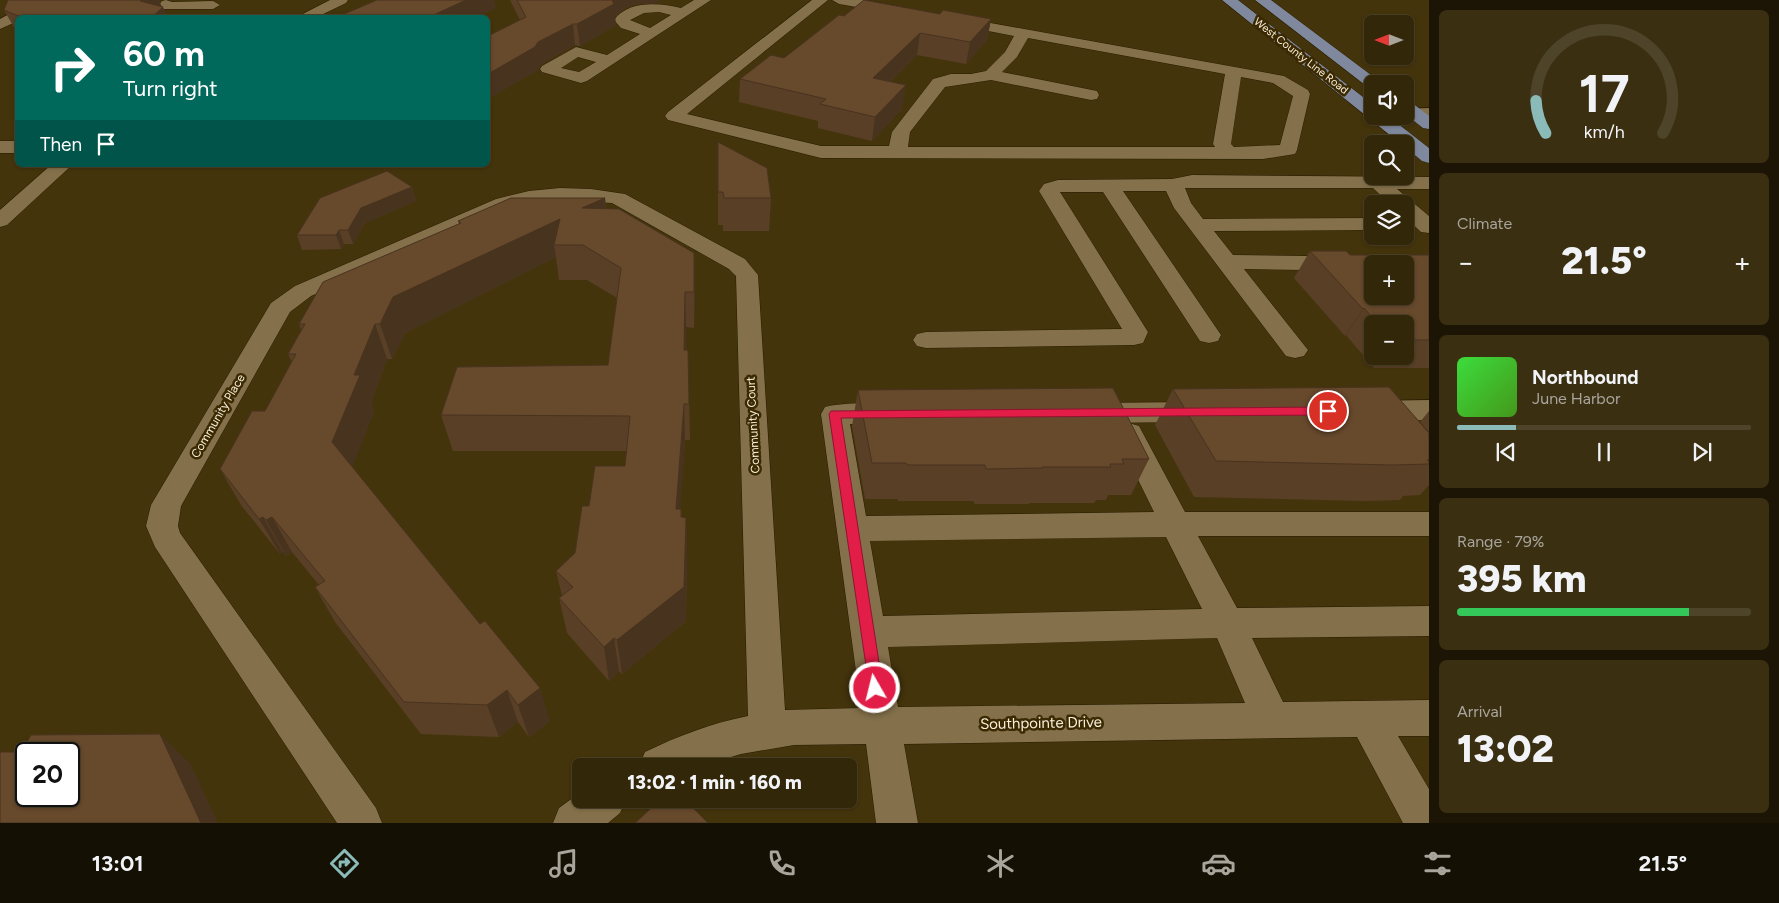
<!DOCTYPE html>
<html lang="en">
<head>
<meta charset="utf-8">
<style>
	:root { --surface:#332709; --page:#3b2f12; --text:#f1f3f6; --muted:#a9a59c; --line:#4e442a; --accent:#8bbbb9 }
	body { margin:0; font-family:Figtree,sans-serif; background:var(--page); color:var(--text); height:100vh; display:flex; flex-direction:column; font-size:19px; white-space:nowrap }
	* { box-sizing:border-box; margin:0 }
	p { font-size:16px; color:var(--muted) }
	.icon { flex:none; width:28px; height:28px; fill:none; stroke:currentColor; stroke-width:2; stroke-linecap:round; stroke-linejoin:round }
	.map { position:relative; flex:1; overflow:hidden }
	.details { display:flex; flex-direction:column; gap:10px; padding:10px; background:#1c1505; width:350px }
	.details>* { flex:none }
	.top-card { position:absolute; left:15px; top:15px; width:475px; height:152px; border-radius:8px; box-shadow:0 1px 4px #0004,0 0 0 1px var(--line); background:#00695c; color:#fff; overflow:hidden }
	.needle { width:32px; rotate:270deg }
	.tools { position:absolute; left:1364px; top:15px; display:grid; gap:10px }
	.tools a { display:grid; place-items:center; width:50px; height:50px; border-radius:8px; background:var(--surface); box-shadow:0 1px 4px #0004,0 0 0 1px var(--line); font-size:25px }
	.speed { position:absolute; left:15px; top:742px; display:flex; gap:10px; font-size:25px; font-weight:700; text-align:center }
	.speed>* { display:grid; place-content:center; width:65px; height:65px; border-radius:50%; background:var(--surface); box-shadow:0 1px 4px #0004,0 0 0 1px var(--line); line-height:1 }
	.speed .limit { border:2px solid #111; border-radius:8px; background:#fff; color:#111 }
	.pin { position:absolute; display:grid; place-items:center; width:42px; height:42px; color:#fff; margin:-21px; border:2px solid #fff; border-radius:50%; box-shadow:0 1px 5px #0007 }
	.me { position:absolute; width:55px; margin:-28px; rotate:352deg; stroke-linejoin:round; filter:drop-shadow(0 0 4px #0008) }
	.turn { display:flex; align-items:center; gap:18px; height:105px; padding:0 25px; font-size:22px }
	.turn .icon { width:65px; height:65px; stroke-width:2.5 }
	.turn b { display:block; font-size:35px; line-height:42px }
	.then { display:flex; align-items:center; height:48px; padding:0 25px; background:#0003; gap:10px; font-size:19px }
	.big { font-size:38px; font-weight:800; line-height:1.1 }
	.details .widget { flex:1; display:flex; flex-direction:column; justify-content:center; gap:8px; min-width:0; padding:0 18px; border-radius:8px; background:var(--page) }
	.details .dial { align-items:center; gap:0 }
	.dial svg { height:130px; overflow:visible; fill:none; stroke:var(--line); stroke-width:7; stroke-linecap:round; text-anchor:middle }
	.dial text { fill:var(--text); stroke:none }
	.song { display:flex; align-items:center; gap:15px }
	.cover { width:60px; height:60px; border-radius:8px; background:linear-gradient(135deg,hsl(120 70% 55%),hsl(100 70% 35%)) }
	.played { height:5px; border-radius:2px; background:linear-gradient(90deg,var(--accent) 20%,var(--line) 20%) }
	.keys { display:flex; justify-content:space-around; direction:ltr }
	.heat { display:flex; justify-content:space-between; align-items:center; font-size:28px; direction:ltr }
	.charge { height:8px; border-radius:4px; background:linear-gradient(90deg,#34c759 79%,var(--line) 0) }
	.trip { position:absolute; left:572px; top:758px; width:285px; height:50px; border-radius:8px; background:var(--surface); box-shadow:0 1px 4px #0004,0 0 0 1px var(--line); font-weight:800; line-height:50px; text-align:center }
	.tab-bar { display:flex; height:80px; justify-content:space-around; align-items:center; background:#141004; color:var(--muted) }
	.tab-bar .icon { width:35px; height:35px }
	.tab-bar .selected { color:var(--accent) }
	.tab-bar b { font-size:22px; color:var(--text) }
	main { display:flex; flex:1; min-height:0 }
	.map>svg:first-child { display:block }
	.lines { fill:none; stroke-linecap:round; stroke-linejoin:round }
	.minor-casing { stroke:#281c00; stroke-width:1 }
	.major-casing { stroke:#281c00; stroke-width:1 }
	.minor { fill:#84714b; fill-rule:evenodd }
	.major { fill:#7f889d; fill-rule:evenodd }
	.wall { fill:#593f26; fill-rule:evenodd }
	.shaded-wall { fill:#48331f }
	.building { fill:#67492c; stroke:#48331f; fill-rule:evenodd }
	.route { fill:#e11d48; stroke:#92132f }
	.labels { text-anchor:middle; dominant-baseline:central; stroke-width:5; stroke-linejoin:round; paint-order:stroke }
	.far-street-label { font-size:11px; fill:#faf0db; stroke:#3a2901 }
	.street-label { font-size:12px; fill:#faf0db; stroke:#3a2901 }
	.near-street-label { font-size:15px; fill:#faf0db; stroke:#3a2901 }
</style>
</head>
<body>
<main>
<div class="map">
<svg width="1429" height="823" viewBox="0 0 1429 823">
	<rect width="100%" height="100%" fill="#44340c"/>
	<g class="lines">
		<g class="minor-casing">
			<g id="minor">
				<polygon points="35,0 52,0 24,18 18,18 18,21 0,29 0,19"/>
				<polygon points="166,0 172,2 213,1 220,5 213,9 160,9 158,6 162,1"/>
				<polygon points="330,0 348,0 346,3 315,18 295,18"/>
				<path d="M 694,0 L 711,0 L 587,81 L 581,83 L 542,72 L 540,69 L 542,66 L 576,47 L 607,55 L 640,34 L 621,28 L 614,20 C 629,0 659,3 681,8 ZM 659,12 L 671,15 L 650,28 L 630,20 L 644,13 ZM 578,57 L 596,62 L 579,72 L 561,68 Z"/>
				<path d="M 812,0 L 828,0 L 687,114 L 821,146 L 889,146 L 892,132 L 933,79 L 951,74 L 971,74 L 986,71 L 1005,52 L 1014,36 L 947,23 L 945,20 L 947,17 L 952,16 L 1284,76 L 1308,90 L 1310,94 L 1297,150 L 1295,154 L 1263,159 L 821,158 L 668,120 L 665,116 L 668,112 ZM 1028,38 L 1225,74 L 1213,144 L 1215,147 L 908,147 L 910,132 L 945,87 L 991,80 L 1091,100 L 1097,99 L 1099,95 L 1097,91 L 1002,72 L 1017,57 ZM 1241,77 L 1273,83 L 1293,96 L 1280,145 L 1234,147 L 1231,144 Z"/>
				<polygon points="832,0 863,0 897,6 902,7 904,10 902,13 897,14 839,4"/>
				<polygon points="1429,108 1429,118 1405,119 1398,116 1405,116 1405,109"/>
				<rect x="0" y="141" width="18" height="12"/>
				<polygon points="51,165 72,165 7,225 0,227 0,210"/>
				<polygon points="1192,175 1429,177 1429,189 1397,189 1429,216 1429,233 1421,232 1405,217 1405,204 1390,204 1373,188 1185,188 1191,203 1203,219 1372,218 1372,230 1214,231 1233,255 1372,257 1380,259 1383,264 1372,264 1372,271 1244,269 1308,350 1304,356 1295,358 1286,356 1174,208 1166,191 1123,191 1221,335 1218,341 1209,343 1200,341 1103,192 1060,192 1148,332 1143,343 1134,345 926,348 917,346 913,340 917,334 926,332 1122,329 1039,191 1044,184 1058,180 1172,179"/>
				<path d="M 560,188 L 591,189 L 625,194 L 745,259 L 758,275 L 785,710 L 861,708 L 821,414 L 825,407 C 845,402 882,402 902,407 L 906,414 L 902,421 L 892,424 L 850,424 L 866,516 L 1154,512 L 1115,433 L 1119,426 L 1129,423 L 1139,426 L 1185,512 L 1429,512 L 1429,536 L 1198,536 L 1237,608 L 1429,606 L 1429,636 L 1252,638 L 1283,702 L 1429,700 L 1429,736 L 1398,736 L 1429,789 L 1429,823 L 1403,823 L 1357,737 L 904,744 L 918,823 L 876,823 L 866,744 L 794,745 L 741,754 L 701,766 L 639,766 L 645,752 C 678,736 712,723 748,716 L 736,276 L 729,269 L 612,203 L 560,200 L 529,203 L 510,207 L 311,296 L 290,312 L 181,506 L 178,526 L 180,533 L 376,808 L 382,823 L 337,823 L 155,547 L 146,526 L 151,505 L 271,303 L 295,286 L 496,199 L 529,191 ZM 1166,537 L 1202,609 L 883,616 L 870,541 ZM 1217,638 L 1245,703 L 898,707 L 888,647 Z"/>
				<polygon points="1429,400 1429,420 1372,421 1362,418 1358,411 1362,404 1372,401"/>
				<polygon points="1199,402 1209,405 1213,412 1209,419 1199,422 1087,423 1077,420 1073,413 1077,406 1087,403"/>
				<polygon points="581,792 581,799 626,799 620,813 608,823 553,823 559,808"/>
			</g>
		</g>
		<g class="major-casing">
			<g id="major">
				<polygon points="1222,0 1238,0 1372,104 1372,116 1388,116 1429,148 1429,163 1422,161 1405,147 1405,144 1401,144"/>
				<polygon points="1255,0 1271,0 1383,84 1372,84 1372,88 1369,88"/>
				<polygon points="1405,101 1411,102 1429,116 1429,129 1423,128 1405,114"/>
			</g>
		</g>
		<use href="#minor" class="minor"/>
		<use href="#major" class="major"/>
	</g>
	<g class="wall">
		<polygon points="8,0 160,0 159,1 168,18 18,18 18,32 16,31 4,10"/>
		<polygon points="510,0 660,0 655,3 636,4 627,7 615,17 616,25 580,46 575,45 541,64 538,70 489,98 488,98 488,36 520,20"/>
		<polygon points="844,16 991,19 987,40 966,64 917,55 890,82 902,109 872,141 818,128 818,121 739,102 740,79 784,58"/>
		<polygon points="718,142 771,198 769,231 723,231 723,225 718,225"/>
		<polygon points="412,187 416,201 365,223 353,244 344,244 341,249 302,250 297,235"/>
		<polygon points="605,198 606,209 694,253 695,287 694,328 686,327 686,350 688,350 690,440 685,440 680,509 681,509 682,517 686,518 687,554 686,621 622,674 619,671 609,681 567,633 559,598 562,596 556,571 575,553 589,506 625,466 627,451 453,451 441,415 608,365 617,298 587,280 559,280 556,257 405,333 392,359 387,359 371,403 374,411 352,467 550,721 529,737 518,722 499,737 421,734 335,622 315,587 319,585 292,552 286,556 283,552 280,554 241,505 220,469 265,411 292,362 288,354 301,330 299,324 459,224 458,221"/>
		<path d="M 1310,251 L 1350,255 L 1429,255 L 1429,368 L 1374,368 L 1346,335 L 1345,336 L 1294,278 ZM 1372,324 L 1405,324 L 1405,356 L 1372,356 Z"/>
		<polygon points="1173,389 1429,433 1429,485 1420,495 1403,496 1400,500 1364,501 1194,497 1155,425"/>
		<polygon points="858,390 1149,459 1131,495 1108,495 1106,500 1096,500 1094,503 1029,503 1029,504 975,504 973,501 898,501 898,499 865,499 852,426"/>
		<polygon points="1429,411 1429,432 1420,422"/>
	</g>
	<g class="shaded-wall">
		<polygon points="141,0 160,0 159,1 162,8 163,7 168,18 148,18 140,1"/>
		<polygon points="466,0 494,0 496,8 477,18 427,18"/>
		<polygon points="611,0 660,0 655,3 636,4 627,7 615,17 616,25 580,46 577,24"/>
		<polygon points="991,19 987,40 966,64 970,42"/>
		<polygon points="573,24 575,45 541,64 538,70 489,98 488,89 488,74 538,42"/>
		<polygon points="920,33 917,55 870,102 873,78"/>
		<polygon points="906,85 902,109 872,141 875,117"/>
		<polygon points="412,187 416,201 365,223 353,244 348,230 361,208"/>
		<polygon points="605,198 608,231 582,208"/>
		<polygon points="560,219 554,245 556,257 405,333 392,359 380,324 393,297"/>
		<polygon points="339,230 344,244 341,249 336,235"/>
		<polygon points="694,253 695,287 694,328"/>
		<polygon points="685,292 686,327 685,386 684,350"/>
		<polygon points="1364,308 1346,335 1345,336 1363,309"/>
		<polygon points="375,324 387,359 371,403 374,411 348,478 332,442 354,375"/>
		<polygon points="684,404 685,440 678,545 676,509"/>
		<polygon points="263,517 283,552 280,554 259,519"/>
		<polygon points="272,517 292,552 286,556 266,520"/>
		<polygon points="686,518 687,554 686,621 622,674 617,640"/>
		<polygon points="614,638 619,671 609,681 604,647"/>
		<polygon points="540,688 550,721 529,737 518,705"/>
		<polygon points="507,690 518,722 499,737 487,705"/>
		<polygon points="160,734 191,765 218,823 201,823"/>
	</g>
	<g class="building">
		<polygon points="8,0 141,0 140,1 163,7 151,18 23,18 4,10"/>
		<polygon points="377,0 466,0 427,18 335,18"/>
		<polygon points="517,0 612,0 614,4 577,24 573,24 538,42 535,47 488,74 488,36 526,17"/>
		<polygon points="864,0 940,14 943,10 991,19 970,42 920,33 873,78 906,85 875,117 820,104 826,99 740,79 771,55 784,58 839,15 844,16"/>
		<polygon points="718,142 767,168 771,198 724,198 723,192 718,192"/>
		<polygon points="387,171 412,187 361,208 348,230 339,230 336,235 297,235 320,198"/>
		<polygon points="511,198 605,198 582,208 619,209 694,253 694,292 685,292 684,350 688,350 689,404 684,404 676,509 681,509 681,517 686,518 684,587 617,640 614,638 604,647 559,598 573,587 556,571 575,553 582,506 589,506 595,466 625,466 630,416 441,415 457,367 608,365 621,268 583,245 554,245 560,219 393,297 380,324 375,324 354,375 360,375 332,442 480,624 485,621 540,688 518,705 507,690 487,705 404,702 315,587 325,581 272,517 266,520 263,517 259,519 220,469 252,411 265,411 296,354 288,354 305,324 299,324 323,282 461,223 458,221"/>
		<path d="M 1310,251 L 1346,251 L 1350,255 L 1429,255 L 1429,340 L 1405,340 L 1405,324 L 1378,324 L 1364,308 L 1363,309 ZM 1372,264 L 1405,264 L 1405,296 L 1372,296 Z"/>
		<polygon points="1389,387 1429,433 1429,460 1427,460 1429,462 1429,464 1393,465 1216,461 1173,389"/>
		<polygon points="1113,388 1149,459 1122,459 1124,464 1110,464 1111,467 1042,467 1043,468 986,469 985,465 907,465 906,463 872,463 858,390"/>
		<path d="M 160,734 L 201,823 L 0,823 L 0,752 L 21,752 L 31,735 ZM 26,754 L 69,754 L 69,796 L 26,796 Z"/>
		<polygon points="661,799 684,799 708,823 635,823"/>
	</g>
	<polygon class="route" points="1328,407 1334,411 1328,415 841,418 883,688 880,693 875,695 870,693 829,414 831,411"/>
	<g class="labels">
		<g class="far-street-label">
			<text transform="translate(1301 56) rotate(38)">West County Line Road</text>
		</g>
		<g class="street-label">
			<text transform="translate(218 416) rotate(-60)">Community Place</text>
			<text transform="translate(753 425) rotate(-93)">Community Court</text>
		</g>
		<g class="near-street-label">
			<text transform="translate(1041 723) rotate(-1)">Southpointe Drive</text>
		</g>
	</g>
</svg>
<div class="tools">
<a><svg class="needle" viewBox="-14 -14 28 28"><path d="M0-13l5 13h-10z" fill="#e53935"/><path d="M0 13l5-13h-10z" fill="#a9a59c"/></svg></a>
<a><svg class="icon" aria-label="sound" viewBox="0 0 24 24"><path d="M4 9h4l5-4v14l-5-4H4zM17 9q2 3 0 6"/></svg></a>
<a><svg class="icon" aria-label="search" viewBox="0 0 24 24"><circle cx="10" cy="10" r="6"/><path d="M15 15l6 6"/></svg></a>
<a><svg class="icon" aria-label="layers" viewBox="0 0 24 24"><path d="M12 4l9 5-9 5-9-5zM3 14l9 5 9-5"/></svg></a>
<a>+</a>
<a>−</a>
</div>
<div class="speed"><div class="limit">20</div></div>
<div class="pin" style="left:1328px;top:411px;background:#d93025"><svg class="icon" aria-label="arrive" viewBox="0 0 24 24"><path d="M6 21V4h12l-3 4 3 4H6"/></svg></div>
<svg class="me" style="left:875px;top:688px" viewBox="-20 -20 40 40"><circle r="17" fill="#e11d48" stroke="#fff" stroke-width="3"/><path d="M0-11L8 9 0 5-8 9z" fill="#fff"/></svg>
<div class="trip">13:02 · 1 min · 160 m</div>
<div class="top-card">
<div class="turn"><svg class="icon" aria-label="right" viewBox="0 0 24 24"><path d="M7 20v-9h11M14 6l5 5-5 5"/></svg><div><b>60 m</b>Turn right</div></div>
<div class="then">Then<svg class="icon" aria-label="arrive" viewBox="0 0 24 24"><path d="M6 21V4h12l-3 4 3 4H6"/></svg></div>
</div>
</div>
<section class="details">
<div class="widget dial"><svg viewBox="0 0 100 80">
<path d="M14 69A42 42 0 1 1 86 69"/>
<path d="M14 69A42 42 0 0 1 8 49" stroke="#8bbbb9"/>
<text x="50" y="56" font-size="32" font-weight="700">17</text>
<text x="50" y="72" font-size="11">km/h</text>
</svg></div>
<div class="widget"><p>Climate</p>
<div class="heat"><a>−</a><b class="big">21.5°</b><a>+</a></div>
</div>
<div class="widget">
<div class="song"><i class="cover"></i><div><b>Northbound</b><p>June Harbor</p></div></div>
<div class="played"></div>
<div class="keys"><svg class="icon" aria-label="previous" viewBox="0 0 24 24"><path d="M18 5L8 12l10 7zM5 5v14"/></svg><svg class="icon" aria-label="pause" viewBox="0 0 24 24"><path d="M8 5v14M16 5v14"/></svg><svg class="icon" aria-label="next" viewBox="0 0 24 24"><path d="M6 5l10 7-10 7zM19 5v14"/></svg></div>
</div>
<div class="widget"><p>Range · 79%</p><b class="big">395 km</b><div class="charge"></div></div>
<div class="widget"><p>Arrival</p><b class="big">13:02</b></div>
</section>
</main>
<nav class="tab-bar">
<b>13:01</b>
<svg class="icon selected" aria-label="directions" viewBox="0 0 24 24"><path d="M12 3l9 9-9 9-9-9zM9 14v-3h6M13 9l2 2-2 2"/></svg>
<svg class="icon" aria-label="music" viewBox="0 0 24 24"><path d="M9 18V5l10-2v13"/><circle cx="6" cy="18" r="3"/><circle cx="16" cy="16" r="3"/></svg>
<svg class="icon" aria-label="phone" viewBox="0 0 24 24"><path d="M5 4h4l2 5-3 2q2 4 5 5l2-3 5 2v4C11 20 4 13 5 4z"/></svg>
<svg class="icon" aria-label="climate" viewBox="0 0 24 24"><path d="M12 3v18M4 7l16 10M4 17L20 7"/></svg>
<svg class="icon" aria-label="car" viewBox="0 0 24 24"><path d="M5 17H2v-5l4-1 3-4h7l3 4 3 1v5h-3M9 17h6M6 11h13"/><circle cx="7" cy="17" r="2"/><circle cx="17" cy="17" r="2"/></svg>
<svg class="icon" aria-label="filters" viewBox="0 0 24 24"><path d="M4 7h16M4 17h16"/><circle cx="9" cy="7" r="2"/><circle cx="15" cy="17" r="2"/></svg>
<b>21.5°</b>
</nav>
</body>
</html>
